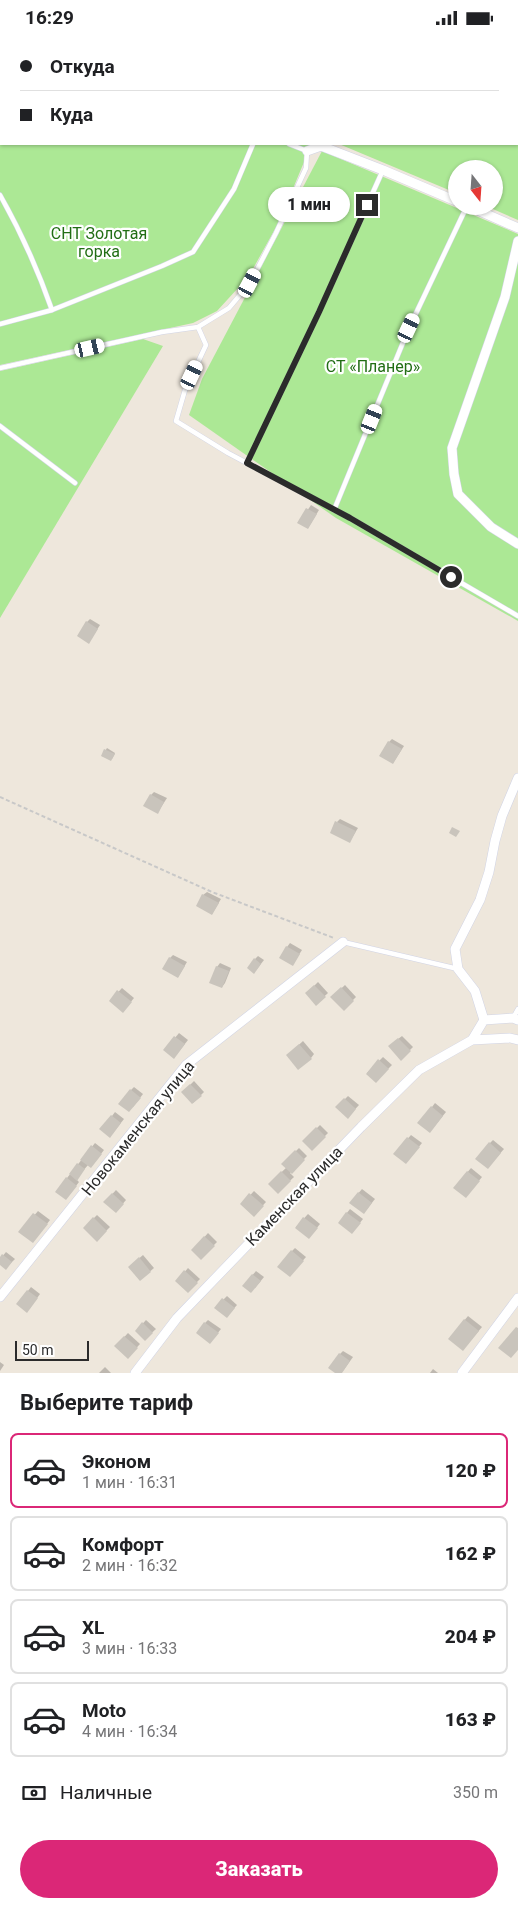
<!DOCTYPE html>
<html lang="ru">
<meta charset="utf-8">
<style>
body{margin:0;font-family:Roboto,sans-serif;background:#f6f6f6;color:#202124;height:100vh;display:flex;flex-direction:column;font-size:19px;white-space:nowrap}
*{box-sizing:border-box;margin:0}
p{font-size:16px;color:#757577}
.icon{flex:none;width:28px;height:28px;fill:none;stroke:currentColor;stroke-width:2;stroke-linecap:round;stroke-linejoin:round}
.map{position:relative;height:1338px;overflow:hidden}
.details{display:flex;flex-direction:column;background:#fff;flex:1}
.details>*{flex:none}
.guide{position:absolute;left:0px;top:0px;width:519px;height:110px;box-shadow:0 1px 4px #0004;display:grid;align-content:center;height:110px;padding:0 20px;background:#fff}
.needle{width:32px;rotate:163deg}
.fabs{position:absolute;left:448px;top:125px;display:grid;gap:10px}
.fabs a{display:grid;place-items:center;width:55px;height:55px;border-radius:50%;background:#fff;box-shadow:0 1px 4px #0004;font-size:25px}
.scale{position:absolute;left:15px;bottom:12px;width:74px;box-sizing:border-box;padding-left:5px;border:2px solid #2b2b2b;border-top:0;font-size:14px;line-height:18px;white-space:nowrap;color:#2b2b2b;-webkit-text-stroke:4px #fff;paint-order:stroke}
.end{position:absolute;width:22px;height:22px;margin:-11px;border:6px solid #2b2b2b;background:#fff;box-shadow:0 0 0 2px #fff}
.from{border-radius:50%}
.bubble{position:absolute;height:35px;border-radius:18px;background:#fff;box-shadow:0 1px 4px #0004;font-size:16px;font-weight:800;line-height:35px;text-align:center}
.car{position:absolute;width:15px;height:30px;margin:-15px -8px;border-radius:6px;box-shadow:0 0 4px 1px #0007;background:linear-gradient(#fff 24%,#345 0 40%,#fff 0 76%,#345 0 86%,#fff 0)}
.guide b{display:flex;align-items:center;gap:18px;height:48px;font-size:19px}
.guide b+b{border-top:1px solid #e0e0e0}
.guide i{width:12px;height:12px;background:#202124}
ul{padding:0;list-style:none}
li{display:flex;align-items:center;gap:15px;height:75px;margin:0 10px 8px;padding:0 10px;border:2px solid #e0e0e0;border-radius:8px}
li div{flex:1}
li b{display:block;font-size:19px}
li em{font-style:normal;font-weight:800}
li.selected{border-color:#db2777}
li>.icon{width:45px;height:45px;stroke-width:1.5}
h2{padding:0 20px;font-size:22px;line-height:60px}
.pay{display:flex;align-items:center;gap:12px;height:55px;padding:0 20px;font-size:19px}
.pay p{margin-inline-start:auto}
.button{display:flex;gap:10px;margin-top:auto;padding:10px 20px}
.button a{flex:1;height:58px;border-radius:30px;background:#db2777;color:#fff;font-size:20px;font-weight:800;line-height:58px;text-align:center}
.status{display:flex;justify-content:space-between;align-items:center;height:35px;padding:0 25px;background:#fff;direction:ltr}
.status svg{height:14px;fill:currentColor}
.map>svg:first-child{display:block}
</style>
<div class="status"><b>16:29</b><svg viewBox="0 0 49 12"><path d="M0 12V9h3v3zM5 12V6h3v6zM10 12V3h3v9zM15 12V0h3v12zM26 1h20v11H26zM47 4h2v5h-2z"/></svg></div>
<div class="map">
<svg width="518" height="1338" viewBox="0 0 518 1338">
<rect width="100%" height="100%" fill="#eee7dc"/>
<!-- green -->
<g fill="#ace895">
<polygon points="0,0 518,0 518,185 486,171 494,171 494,134 456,134 456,158 339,109 518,109 518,1 1,1 1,109 317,109 304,127 280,185 249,241 217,276 193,288 0,330"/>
<polygon points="322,116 518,199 518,586 336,483 189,380 202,344"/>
<polygon points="143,304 163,311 0,583 0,336"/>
</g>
<!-- shadow -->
<g fill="#0003">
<polygon points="311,470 319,475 308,493 299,488"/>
<polygon points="90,584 100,590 89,607 87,587"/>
<polygon points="392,704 404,711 393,728 389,707"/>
<polygon points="107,713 115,718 112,724 102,721"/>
<polygon points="154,757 167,763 158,777 151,760"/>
<polygon points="340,784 358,793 350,806 337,787"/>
<polygon points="207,857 221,864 212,879 203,860"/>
<polygon points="290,908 302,915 293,929 287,912"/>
<polygon points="173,920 187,927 178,942 170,923"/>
<polygon points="258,921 264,925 257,934 255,924"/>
<polygon points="220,928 231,933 225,948 222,952 217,932"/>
<polygon points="318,947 328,958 316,969 307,958"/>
<polygon points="345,950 356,962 344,974 332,962"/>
<polygon points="122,953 134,963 126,973 110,966"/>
<polygon points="179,998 188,1005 177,1019 165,1015"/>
<polygon points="402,1001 413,1012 401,1024 393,1008"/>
<polygon points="303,1006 314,1019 311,1023 291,1017"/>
<polygon points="383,1022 392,1030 376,1046 367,1038"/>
<polygon points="194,1046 204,1057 193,1068 183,1057"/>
<polygon points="134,1052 143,1059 133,1072 131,1055"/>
<polygon points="348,1061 359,1070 348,1082 337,1072"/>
<polygon points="435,1068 446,1077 433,1093 432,1072"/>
<polygon points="115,1077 124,1084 113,1098 112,1081"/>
<polygon points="320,1090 328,1098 312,1114 304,1106"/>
<polygon points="411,1100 422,1108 409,1124 395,1118"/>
<polygon points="493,1105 504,1114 491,1129 490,1108"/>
<polygon points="95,1108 104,1115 94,1128 88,1130 76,1144 79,1147 69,1160 67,1143"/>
<polygon points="299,1113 307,1121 290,1138 294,1142 278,1157 269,1149 287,1132 283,1129"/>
<polygon points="471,1133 482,1142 469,1158 455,1152"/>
<polygon points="362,1154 375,1164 367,1174 351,1167"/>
<polygon points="116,1155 126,1165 116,1177 105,1167"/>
<polygon points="254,1156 266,1167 254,1180 242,1169"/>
<polygon points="350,1174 363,1184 355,1194 339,1188"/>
<polygon points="38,1176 50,1185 36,1203 20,1197"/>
<polygon points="308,1179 320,1189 312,1199 296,1192"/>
<polygon points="97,1180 110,1192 97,1205 84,1193"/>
<polygon points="208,1198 217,1207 201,1223 193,1215"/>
<polygon points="295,1213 306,1222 293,1237 292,1216"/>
<polygon points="6,1217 15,1224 9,1230 0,1229 0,1224"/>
<polygon points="143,1220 154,1233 140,1245 129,1232"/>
<polygon points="188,1233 200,1244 188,1256 177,1246"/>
<polygon points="256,1236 264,1242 255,1253 244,1250"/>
<polygon points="31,1252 40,1259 30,1273 18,1269"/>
<polygon points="227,1261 237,1270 230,1278 216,1272"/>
<polygon points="468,1281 482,1292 466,1311 449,1304"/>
<polygon points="146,1285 156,1294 145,1304 136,1296"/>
<polygon points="208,1285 221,1294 213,1304 205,1288"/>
<polygon points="128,1298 140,1309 128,1322 116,1311"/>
<polygon points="343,1316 353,1322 343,1336 337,1338 340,1319"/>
<polygon points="0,1327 4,1330 0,1336"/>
<polygon points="105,1332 111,1338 99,1338"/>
<polygon points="433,1334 438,1338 430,1338"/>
</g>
<!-- building -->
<g fill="#c9c4bc">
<polygon points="306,473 317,479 308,494 297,488"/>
<polygon points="86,586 98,594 89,609 77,601"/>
<polygon points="388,706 402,714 393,729 379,721"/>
<polygon points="104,714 115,719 111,726 101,721"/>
<polygon points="150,759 164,767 158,779 143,771"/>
<polygon points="335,786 356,796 350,808 330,798"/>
<polygon points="452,792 460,796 456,802 449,798"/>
<polygon points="202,859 219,868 212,880 196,871"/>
<polygon points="286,911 300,919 293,931 279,923"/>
<polygon points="169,922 185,931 178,943 162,934"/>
<polygon points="254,923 261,929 254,939 247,933"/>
<polygon points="216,931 229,936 222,953 209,948"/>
<polygon points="314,950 326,962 316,971 305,958"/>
<polygon points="341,952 354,966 344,976 330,962"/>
<polygon points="117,955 132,967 123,978 109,966"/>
<polygon points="174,1001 185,1009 174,1024 163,1015"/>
<polygon points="398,1003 411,1016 401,1026 388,1011"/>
<polygon points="299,1009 312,1024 298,1035 286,1020"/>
<polygon points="378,1024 389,1034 376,1048 366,1039"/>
<polygon points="190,1049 202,1061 192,1069 181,1057"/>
<polygon points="130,1054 141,1063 129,1077 118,1069"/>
<polygon points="344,1063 356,1074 348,1084 335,1072"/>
<polygon points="431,1071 443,1081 430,1098 417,1088"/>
<polygon points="111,1080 121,1088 110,1103 99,1094"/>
<polygon points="316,1092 326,1102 312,1116 302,1106"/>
<polygon points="407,1102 420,1112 406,1129 393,1119"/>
<polygon points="489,1107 501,1118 488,1134 475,1124"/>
<polygon points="91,1110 102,1119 91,1133 80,1125"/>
<polygon points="295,1115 305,1125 292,1139 281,1129"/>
<polygon points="77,1128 85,1134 77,1146 69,1139"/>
<polygon points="281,1136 291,1146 278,1159 268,1149"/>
<polygon points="467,1136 480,1146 466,1163 453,1153"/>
<polygon points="66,1142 77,1151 66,1165 55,1157"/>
<polygon points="358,1157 372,1168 364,1179 349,1168"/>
<polygon points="112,1158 124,1169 116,1178 103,1167"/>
<polygon points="249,1158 264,1171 254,1182 240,1169"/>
<polygon points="346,1177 361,1188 352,1199 338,1188"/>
<polygon points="33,1178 48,1189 33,1208 18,1197"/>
<polygon points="93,1182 107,1196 97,1207 83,1193"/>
<polygon points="303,1182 318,1193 309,1204 295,1193"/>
<polygon points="204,1201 215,1211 201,1225 191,1215"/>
<polygon points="291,1215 304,1226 290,1242 277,1232"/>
<polygon points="2,1219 12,1227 6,1235 0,1230 0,1222"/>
<polygon points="139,1222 151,1237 140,1246 128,1232"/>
<polygon points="184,1235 198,1248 188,1258 175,1246"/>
<polygon points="252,1239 261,1246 251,1258 242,1251"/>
<polygon points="27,1255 38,1263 27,1278 16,1269"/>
<polygon points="222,1263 235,1273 227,1283 214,1273"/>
<polygon points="464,1284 479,1296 463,1316 448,1304"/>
<polygon points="142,1287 153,1298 145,1306 135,1296"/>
<polygon points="204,1287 219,1298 210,1309 196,1298"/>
<polygon points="516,1292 518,1293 518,1315 511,1323 498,1313"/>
<polygon points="124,1301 138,1313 128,1324 114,1311"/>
<polygon points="339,1318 350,1326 342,1338 335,1338 328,1333"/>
</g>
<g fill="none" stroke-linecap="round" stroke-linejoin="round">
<defs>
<g id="service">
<polyline points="106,0 108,1"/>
<polyline points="380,0 382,1"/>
<polyline points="152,1 153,0"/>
<polyline points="274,1 274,0"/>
<path d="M0,160C21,197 38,235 52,275"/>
<polyline points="0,289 52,275 162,231 193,217 234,154 253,109"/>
<polyline points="198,292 206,310 185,355 176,386 228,418 350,483 518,581"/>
<polyline points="0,333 162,297 198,292 229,273 250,248 276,198 306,133 307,116 289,109"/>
<polyline points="0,391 75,448"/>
<polyline points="247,428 319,277 383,135"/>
<polyline points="334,475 409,293 467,171"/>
<polyline points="343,907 458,934"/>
<polyline points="513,983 518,974"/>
</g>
<g id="minor">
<polyline points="307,116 321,111 383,135 456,166"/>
<polyline points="468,171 518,193"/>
<polyline points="518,206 505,262 452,413 454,439 458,459 491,492 518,509"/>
<polyline points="484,985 475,956 458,934 455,914 480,865 489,837 495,806 502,781 518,743"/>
<polyline points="472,1005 484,985 513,983 518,985"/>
<polyline points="0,1262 186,1030 343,907"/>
<polyline points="135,1338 177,1283 361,1092 419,1035 472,1005 510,1003 518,1005"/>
<polyline points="462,1338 518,1263"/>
</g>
</defs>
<!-- service casing -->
<use href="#service" stroke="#d1d4e5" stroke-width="5.5"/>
<!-- minor casing -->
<use href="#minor" stroke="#d1d4e5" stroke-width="10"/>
<!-- path -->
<polyline stroke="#c8c8c8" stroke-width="2" stroke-dasharray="4 2.5" stroke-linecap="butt" points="0,762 212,857 334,903"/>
<!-- service -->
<use href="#service" stroke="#fff" stroke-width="4.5"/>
<!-- minor -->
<use href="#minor" stroke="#fff" stroke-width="9"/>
</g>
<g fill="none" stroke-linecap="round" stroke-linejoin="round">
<!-- route -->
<polyline stroke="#2b2b2b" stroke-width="6" points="367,170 319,277 247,428 350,483 451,542"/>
</g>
<g text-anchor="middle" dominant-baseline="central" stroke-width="4.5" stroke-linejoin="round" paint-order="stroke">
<!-- park labels -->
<g font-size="16" fill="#226e15" stroke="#fff">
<text x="99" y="198">СНТ Золотая<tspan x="99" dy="18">горка</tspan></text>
<text x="373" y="331">СТ «Планер»</text>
</g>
<!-- street labels -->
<g font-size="16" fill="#2b2b2b" stroke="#fff">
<text transform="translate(138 1093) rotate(-51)">Новокаменская улица</text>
<text transform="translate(294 1161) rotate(-46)">Каменская улица</text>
</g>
</g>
</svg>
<div class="fabs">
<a><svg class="needle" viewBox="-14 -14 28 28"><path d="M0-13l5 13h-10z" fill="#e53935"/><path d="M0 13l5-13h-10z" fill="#757577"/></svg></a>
</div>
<div class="scale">50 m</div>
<i class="end from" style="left:451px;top:542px"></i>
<i class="end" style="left:367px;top:170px"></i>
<div class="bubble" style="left:268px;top:152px;width:82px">1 мин</div>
<i class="car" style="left:250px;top:248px;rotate:28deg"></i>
<i class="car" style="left:409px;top:293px;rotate:25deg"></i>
<i class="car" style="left:90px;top:313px;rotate:77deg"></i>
<i class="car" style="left:192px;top:340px;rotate:25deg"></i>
<i class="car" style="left:372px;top:384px;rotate:22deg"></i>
<div class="guide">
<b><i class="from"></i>Откуда</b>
<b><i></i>Куда</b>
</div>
</div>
<section class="details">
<h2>Выберите тариф</h2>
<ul>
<li class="selected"><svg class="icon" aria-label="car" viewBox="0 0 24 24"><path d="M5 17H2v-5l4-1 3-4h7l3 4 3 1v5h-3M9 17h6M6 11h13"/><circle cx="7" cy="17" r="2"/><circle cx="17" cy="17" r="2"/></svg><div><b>Эконом</b><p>1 мин · 16:31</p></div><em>120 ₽</em></li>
<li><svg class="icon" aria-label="car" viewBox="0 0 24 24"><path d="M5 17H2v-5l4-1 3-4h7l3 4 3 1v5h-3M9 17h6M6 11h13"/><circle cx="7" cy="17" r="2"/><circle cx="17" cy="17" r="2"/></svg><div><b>Комфорт</b><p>2 мин · 16:32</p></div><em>162 ₽</em></li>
<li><svg class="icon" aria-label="car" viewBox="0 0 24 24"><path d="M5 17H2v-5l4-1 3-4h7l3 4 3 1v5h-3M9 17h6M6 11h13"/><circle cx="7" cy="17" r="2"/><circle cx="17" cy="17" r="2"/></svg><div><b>XL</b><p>3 мин · 16:33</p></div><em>204 ₽</em></li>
<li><svg class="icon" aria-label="car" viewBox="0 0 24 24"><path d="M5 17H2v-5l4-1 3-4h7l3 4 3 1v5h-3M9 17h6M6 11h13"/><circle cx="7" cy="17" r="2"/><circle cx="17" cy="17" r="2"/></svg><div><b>Moto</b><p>4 мин · 16:34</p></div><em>163 ₽</em></li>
</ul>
<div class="pay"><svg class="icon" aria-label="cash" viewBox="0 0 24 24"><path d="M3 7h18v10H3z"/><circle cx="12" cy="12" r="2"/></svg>Наличные<p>350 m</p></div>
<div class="button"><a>Заказать</a></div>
</section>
